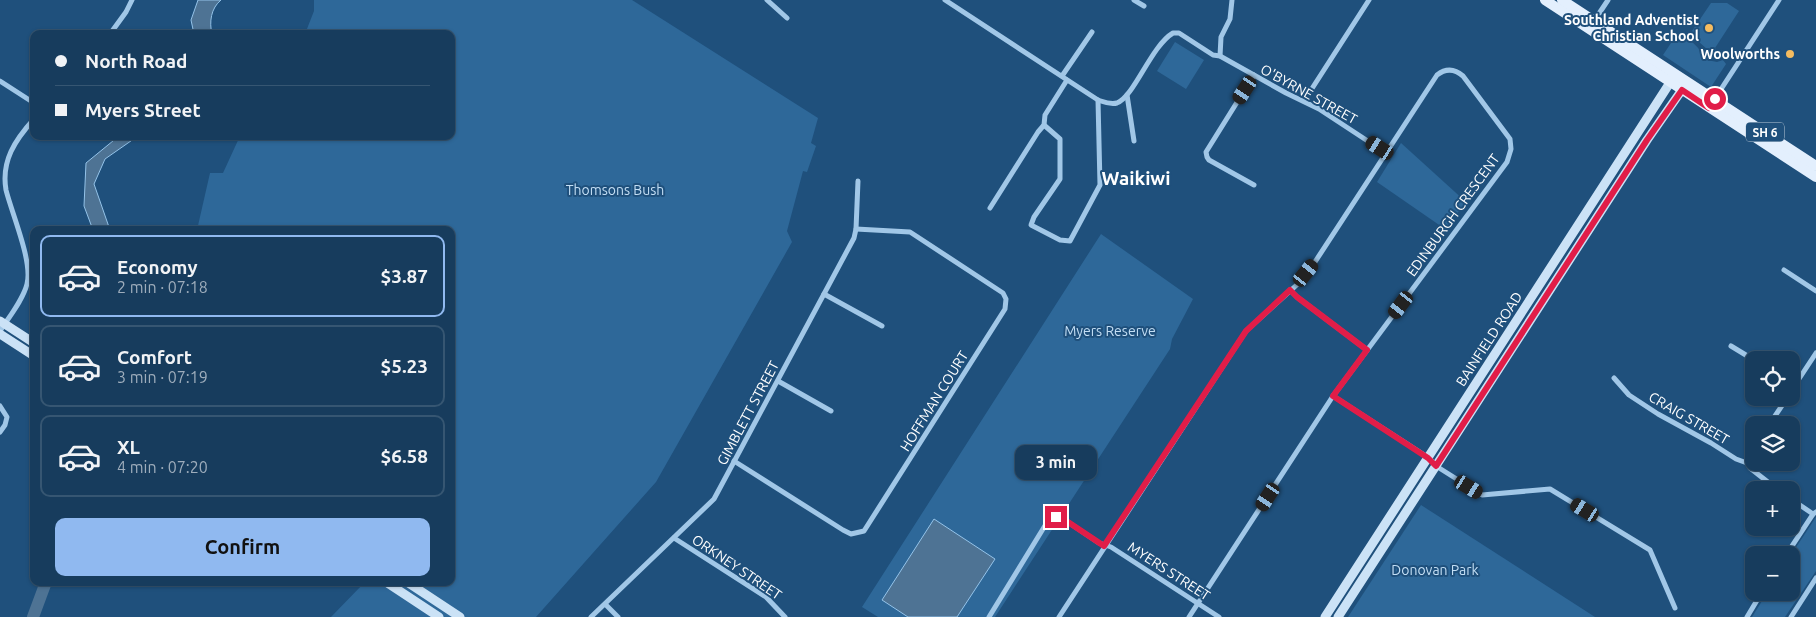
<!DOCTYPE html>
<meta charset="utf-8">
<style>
body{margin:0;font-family:Ubuntu,sans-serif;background:#244766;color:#f1f3f6;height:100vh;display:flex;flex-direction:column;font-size:19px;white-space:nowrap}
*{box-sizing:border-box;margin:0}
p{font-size:16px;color:#9eadbc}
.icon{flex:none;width:28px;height:28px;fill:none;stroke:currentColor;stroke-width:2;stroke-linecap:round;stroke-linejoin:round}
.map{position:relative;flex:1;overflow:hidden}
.details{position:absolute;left:30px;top:226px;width:425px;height:360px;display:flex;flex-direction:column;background:#173c5d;border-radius:10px;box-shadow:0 1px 4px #0004,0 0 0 1px #365672}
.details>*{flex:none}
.banner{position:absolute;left:30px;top:30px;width:425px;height:110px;border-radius:10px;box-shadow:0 1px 4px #0004,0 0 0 1px #365672;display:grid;align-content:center;height:110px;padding:0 25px;background:#173c5d}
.buttons{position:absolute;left:1745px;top:351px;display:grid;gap:10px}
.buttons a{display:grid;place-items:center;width:55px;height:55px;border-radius:10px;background:#173c5d;box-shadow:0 1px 4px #0004,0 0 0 1px #365672;font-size:25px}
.end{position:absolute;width:22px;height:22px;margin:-11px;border:6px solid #e11d48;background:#fff;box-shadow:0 0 0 2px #fff}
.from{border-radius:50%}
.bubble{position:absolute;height:35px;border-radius:10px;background:#173c5d;box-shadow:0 1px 4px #0004,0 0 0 1px #365672;font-size:16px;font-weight:700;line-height:35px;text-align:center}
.car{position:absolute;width:15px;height:30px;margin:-15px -8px;border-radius:6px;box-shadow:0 0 4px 1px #0007;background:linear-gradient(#222 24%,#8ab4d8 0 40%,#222 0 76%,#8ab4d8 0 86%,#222 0)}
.banner b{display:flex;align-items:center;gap:18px;height:48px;font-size:19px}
.banner b+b{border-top:1px solid #365672}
.banner i{width:12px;height:12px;background:#f1f3f6}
ul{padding:9px 0 0;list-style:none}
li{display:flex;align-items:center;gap:15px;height:82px;margin:0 10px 8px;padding:0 15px;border:2px solid #365672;border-radius:10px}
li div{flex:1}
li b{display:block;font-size:19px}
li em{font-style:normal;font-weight:700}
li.selected{border-color:#90b9f0}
li>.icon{width:45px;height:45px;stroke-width:1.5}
.button{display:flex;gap:10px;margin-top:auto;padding:10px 25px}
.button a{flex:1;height:58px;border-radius:10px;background:#90b9f0;color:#111;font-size:20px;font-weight:700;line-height:58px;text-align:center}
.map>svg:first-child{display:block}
</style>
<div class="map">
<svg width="1816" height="617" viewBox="0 0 1816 617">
<rect width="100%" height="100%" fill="#1f507c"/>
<!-- green -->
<g fill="#2e6899">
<polygon points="314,0 632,0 818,118 811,143 816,146 807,172 803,171 787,231 792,242 656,482 536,617 331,617 364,583 451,582 451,230 197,230 210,173 223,173 240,136 451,136 451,34 305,34 314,11"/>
<polygon points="1711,3 1727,3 1739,11 1715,48 1720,55 1716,57 1690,34"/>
<path d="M1677,34C1691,38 1699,48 1707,60L1717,62L1723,60L1726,64L1711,87L1663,55Z"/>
<polygon points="1175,42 1204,60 1186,89 1157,71"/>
<polygon points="1401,143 1466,202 1445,229 1377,182"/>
<polygon points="1101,234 1193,299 1172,339 1170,349 995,617 878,617 862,607"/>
<polygon points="1421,505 1595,617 1348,617"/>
<polygon points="1816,517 1816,571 1785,617 1752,617 1767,593 1791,592 1791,555"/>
</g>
<!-- water -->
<g fill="#4e7394" stroke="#94c3e9">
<path d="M198,0H221C211,8 209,22 212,34H194L191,20Z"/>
<polygon points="119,136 138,136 105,159 94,184 110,230 93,230 84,206 86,163"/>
<polygon points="934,519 995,559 957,617 908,617 882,600"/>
</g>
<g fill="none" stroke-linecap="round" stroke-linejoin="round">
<!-- river -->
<polyline stroke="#4e7394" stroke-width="12" points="33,617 46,582"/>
<!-- street -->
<g stroke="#a1c7e7" stroke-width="5">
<polyline points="767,0 787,18"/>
<path d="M945,0L1098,100C1104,102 1110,105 1117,103C1134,97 1151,46 1173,33H1179L1213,55L1220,56L1286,93L1319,109L1386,153"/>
<polyline points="1134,0 1144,6"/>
<polyline points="1594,21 1608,0"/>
<polyline points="110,34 126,12 132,0"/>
<polyline points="1220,56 1221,37 1230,19 1232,0"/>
<polyline points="1254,75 1206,152 1207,157 1209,160 1254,185"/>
<polyline points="1062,76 1092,32"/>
<polyline points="0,81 34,103"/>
<polyline points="1127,95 1134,141"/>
<polyline points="1714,100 1779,0"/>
<polyline points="1304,101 1369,0"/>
<polyline points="1044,125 1060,139 1060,179 1034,217 1031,225 1060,240 1070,241 1100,185 1098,100"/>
<polyline points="990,208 1038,132 1044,125 1045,115 1067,80"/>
<polyline points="1784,270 1816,291"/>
<polyline points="1290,290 1297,297 1367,350"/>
<polyline points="824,294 882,326"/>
<path d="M0,331C9,317 23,300 27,284C33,262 12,214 6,190C1,161 15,140 34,119"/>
<polyline points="1731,346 1754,360"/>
<polyline points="1614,378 1629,395 1658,414 1711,443 1736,459 1747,463 1750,468 1778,490"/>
<polyline points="778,381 831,411"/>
<polyline points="1791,391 1816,353"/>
<polyline points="1333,396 1429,458 1436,466 1482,495 1550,489 1650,550 1675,608"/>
<polyline points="0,406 7,417 5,425 0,432"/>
<polyline points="1769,425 1787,398"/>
<polyline points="734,461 843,530 851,534 864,531 1005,309 1006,299 1003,293 910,232 856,229"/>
<polyline points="1747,463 1748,458 1754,449"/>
<polyline points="1791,499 1813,514"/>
<polyline points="674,538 766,597 785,617"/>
<polyline points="1786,555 1813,514 1816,512"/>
<polyline points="606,605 618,617"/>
<polyline points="591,617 714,499 854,238 856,229 858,181"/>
<polyline points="989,617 1046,524 1056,517 1062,518 1099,543 1111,547 1219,617"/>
<path d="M1059,617L1246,331L1300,282L1313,265L1437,75C1446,68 1455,69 1463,76L1510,139L1511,149L1507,162L1333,396L1189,617"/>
<polyline points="1747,617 1762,592"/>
<polyline points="1791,617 1816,578"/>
</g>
<!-- secondary -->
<g stroke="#cbe2f6" stroke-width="9">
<polyline points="0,321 34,343"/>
<polyline points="0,334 34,356"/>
<polyline points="386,582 439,617"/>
<polyline points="407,582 460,617"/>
<polyline points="1325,617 1673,78"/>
<polyline points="1338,617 1647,140 1686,84"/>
</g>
<!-- primary -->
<g stroke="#e3effd" stroke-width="10">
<polyline points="1545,0 1816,177"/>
<polyline points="1562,0 1816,166"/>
</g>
</g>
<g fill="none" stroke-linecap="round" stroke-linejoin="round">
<!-- route -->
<polyline stroke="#e11d48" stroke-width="6" points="1056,517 1062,518 1104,546 1246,331 1290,290 1297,297 1367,350 1333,396 1428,458 1436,466 1647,140 1682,90 1709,108 1715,99"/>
</g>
<!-- markers -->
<g fill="#f5bc60" stroke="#1f507c" stroke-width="2">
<circle cx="1709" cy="28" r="5"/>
<circle cx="1790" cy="54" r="5"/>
</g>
<g text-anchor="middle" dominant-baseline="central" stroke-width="4" stroke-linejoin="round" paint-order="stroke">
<!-- shield labels -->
<rect fill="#1f507c" stroke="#bccad8" stroke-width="1" x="1746" y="122.5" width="38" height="19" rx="4"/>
<g font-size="12" font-weight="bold" fill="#fff">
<text x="1765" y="132">SH 6</text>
</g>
<!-- poi labels -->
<g font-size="14" font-weight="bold" fill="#fff" stroke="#1f507c" text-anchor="end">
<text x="1699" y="20">Southland Adventist<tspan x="1699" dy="16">Christian School</tspan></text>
<text x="1780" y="54">Woolworths</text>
</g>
<!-- street labels -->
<g font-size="14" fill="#fff" stroke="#1f507c">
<text transform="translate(1309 94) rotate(29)">O'BYRNE STREET</text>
<text transform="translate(1453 215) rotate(-54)">EDINBURGH CRESCENT</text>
<text transform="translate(1489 339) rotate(-57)">BAINFIELD ROAD</text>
<text transform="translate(934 401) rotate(-58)">HOFFMAN COURT</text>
<text transform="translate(748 413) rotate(-62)">GIMBLETT STREET</text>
<text transform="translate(1689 418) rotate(30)">CRAIG STREET</text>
<text transform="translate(737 567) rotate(34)">ORKNEY STREET</text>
<text transform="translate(1169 571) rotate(33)">MYERS STREET</text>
</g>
<!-- park labels -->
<g font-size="14" fill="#c4dff5" stroke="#1f507c">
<text x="615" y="190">Thomsons Bush</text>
<text x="1110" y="331">Myers Reserve</text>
<text x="1435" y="570">Donovan Park</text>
</g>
<!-- district labels -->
<g font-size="19" font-weight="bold" fill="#fff" stroke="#1f507c">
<text x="1136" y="178">Waikiwi</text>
</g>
</g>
</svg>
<div class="buttons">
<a><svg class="icon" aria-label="locate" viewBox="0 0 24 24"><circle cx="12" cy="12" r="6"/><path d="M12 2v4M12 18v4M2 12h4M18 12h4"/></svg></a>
<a><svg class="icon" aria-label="layers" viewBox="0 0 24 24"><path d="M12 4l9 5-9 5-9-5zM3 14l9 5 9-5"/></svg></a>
<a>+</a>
<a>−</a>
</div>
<i class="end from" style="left:1715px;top:99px"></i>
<i class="end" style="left:1056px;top:517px"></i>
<div class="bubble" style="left:1015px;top:445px;width:82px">3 min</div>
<i class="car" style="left:1245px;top:90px;rotate:213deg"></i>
<i class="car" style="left:1380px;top:148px;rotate:303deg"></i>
<i class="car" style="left:1306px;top:273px;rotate:39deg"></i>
<i class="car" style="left:1401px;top:305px;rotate:217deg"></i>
<i class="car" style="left:1469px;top:487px;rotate:121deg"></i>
<i class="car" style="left:1268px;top:497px;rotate:213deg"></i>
<i class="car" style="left:1585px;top:510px;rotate:301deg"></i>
<div class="banner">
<b><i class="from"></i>North Road</b>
<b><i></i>Myers Street</b>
</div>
<section class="details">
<ul>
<li class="selected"><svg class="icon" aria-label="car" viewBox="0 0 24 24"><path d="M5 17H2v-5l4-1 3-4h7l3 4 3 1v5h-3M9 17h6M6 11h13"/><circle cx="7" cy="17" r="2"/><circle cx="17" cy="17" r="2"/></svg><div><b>Economy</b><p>2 min · 07:18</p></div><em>$3.87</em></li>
<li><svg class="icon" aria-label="car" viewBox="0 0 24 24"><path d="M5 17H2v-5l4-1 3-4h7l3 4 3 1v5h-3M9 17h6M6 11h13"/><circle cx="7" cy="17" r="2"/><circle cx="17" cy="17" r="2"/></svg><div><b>Comfort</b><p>3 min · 07:19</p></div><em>$5.23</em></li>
<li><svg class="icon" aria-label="car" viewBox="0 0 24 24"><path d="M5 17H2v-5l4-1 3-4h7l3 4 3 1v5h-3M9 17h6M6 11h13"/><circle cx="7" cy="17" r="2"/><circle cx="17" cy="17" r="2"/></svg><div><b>XL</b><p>4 min · 07:20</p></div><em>$6.58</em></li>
</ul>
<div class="button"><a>Confirm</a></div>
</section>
</div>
